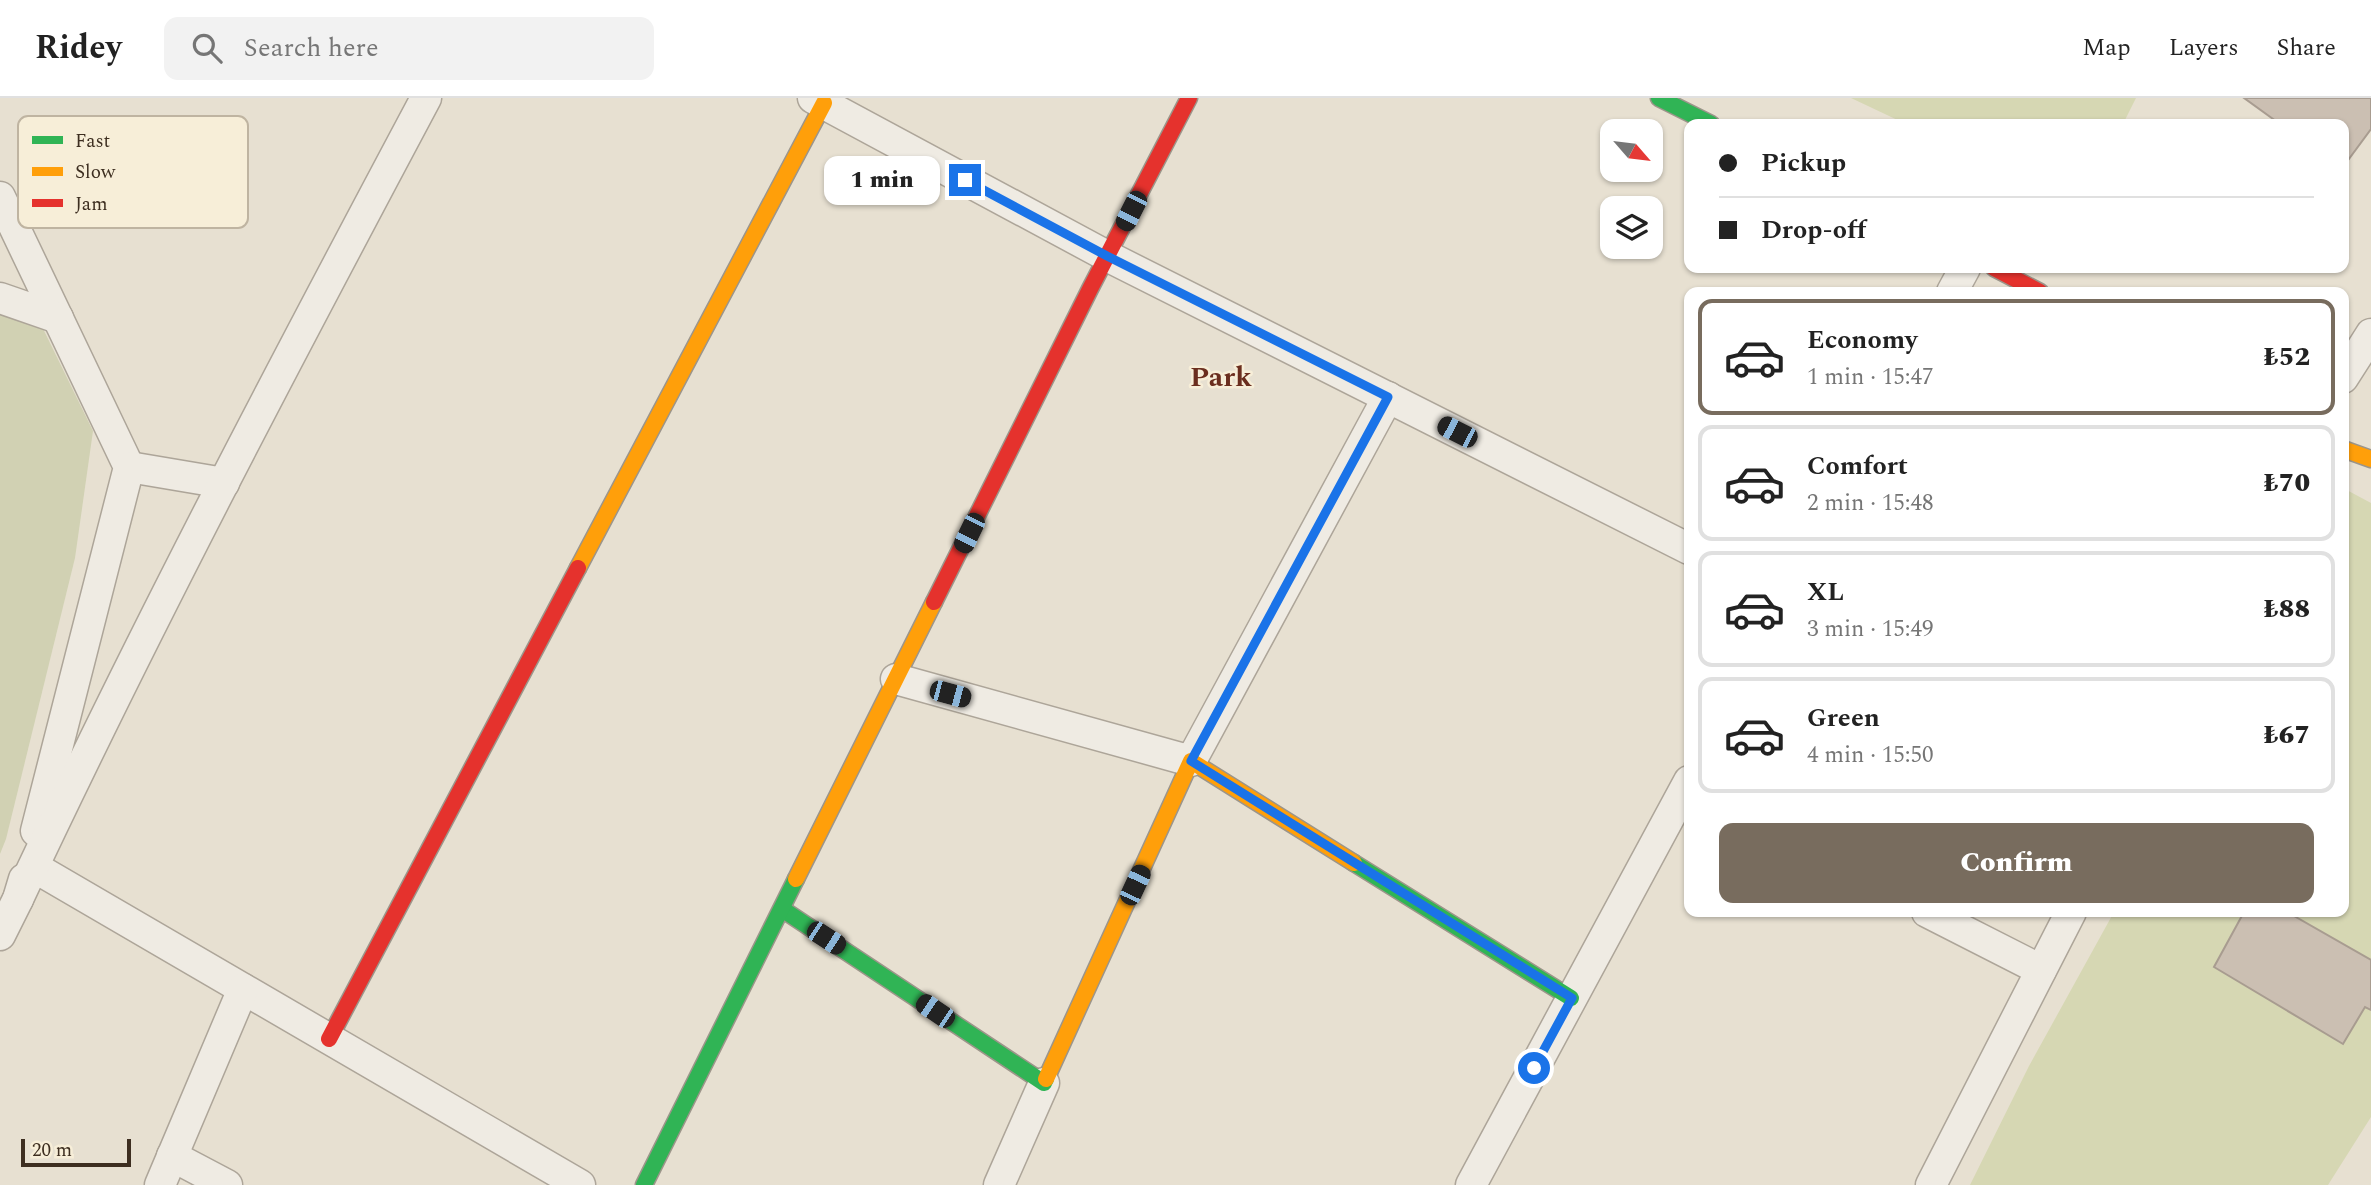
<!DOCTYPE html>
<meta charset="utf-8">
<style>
body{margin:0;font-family:Spectral,serif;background:#f2f2f2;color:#222;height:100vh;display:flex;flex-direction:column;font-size:26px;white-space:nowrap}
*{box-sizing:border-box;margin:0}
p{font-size:23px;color:#767676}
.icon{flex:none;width:38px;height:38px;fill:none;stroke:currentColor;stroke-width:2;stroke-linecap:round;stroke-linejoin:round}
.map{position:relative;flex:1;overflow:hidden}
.drawer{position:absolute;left:1684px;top:189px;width:665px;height:630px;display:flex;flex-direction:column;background:#fff;border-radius:14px;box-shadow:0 2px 5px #0004}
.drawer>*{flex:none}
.hud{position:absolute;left:1684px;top:21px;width:665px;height:154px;border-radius:14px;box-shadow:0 2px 5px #0004;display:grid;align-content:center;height:154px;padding:0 35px;background:#fff}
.needle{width:46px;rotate:118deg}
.fabs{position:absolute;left:1600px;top:21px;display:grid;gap:14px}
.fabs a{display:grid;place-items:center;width:63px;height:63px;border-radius:14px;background:#fff;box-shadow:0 2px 5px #0004;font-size:35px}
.scale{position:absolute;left:21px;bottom:18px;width:110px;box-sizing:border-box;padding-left:7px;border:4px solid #3d2e20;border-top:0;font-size:19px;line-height:24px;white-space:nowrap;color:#3d2e20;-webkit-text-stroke:5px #f7eed8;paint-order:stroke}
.end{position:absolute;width:32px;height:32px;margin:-16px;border:9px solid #1a73e8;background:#fff;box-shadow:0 0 0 4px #fff}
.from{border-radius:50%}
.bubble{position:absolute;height:49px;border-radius:14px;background:#fff;box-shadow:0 2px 5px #0004;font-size:23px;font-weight:800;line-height:49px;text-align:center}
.car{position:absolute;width:21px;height:42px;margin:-21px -10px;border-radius:9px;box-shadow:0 0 5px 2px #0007;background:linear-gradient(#222 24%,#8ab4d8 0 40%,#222 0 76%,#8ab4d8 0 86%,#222 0)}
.hud b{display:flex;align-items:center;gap:24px;height:66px;font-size:26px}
.hud b+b{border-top:2px solid #e0e0e0}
.hud i{width:18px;height:18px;background:#222}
ul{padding:12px 0 0;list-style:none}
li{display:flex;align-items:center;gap:21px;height:116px;margin:0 14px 10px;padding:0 21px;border:4px solid #e0e0e0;border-radius:14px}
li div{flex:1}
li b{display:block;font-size:26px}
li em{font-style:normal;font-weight:800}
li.on{border-color:#786c5e}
li>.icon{width:63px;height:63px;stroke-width:1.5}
.action{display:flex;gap:14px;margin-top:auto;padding:14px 35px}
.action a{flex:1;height:80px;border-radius:14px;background:#786c5e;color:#fff;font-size:28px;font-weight:800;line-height:80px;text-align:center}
header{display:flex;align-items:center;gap:42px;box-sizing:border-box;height:98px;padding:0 35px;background:#fff;border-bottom:2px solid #e0e0e0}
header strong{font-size:33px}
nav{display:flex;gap:38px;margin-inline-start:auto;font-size:24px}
.search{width:490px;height:63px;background:#f2f2f2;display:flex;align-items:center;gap:18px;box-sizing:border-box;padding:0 24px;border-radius:14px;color:#767676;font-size:26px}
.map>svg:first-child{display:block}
</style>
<header>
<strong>Ridey</strong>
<div class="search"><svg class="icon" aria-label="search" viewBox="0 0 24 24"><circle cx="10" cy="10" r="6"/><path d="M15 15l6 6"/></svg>Search here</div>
<nav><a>Map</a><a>Layers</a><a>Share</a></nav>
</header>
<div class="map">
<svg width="2371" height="1087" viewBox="0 0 2371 1087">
<rect width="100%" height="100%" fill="#e7e0d1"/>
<!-- green -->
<g fill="#d6d7b3">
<polygon points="1851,0 2136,0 2123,26 1906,26"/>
<polygon points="2343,390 2371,405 2371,1019 2328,1087 1970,1087 2029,968 2114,814 2343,814"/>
</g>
<!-- cemetery -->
<polygon fill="#d1d1b3" points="0,195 30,204 93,333 75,460 6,741 0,756"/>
<!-- building -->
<g fill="#cbbfb2" stroke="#a89c90" stroke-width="2">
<polygon points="2244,0 2371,0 2371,31 2343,69 2343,26 2280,26"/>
<polygon points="2244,814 2287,814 2371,862 2371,912 2365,909 2343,946 2214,869"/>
</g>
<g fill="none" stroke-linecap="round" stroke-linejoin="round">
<defs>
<g id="street">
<polyline points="813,0 1107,158 1689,451"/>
<polyline points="0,99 129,369 36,733"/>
<polyline points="1952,194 1965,170"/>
<polyline points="0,200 58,220"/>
<polyline points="2343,280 2371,236"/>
<polyline points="129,369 224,385"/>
<polyline points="896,581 1191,663 1388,299"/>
<polyline points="34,769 580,1087"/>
<path d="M18,801C145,530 285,265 426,0"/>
<polyline points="1927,814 2041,872"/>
<polyline points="0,837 18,801 24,781"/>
<polyline points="172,1058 227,1087"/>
<polyline points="160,1087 243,891"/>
<polyline points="999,1087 1044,985"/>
<polyline points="1471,1087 1689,683"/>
<polyline points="1931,1087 2071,814"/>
</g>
<g id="fast">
<polyline points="1659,0 1711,26"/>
<polyline points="1354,765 1571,900"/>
<polyline points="782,811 1044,985 1046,981"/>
<polyline points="644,1087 796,781"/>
</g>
<g id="slow">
<polyline points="2343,351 2371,361"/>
<polyline points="578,470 824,5"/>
<polyline points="796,781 934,504"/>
<polyline points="1046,981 1191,663 1354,765"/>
</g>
<g id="jam">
<polyline points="1994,170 2040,194"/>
<polyline points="934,504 1090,191 1189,0"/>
<polyline points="329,941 578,470"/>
</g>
</defs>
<!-- street casing -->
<use href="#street" stroke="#ada599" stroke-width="33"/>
<!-- fast casing -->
<use href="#fast" stroke="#9c958a" stroke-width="19"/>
<!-- slow casing -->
<use href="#slow" stroke="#9c958a" stroke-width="19"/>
<!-- jam casing -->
<use href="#jam" stroke="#9c958a" stroke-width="19"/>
<!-- street -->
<use href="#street" stroke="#efebe3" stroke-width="30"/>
<!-- fast -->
<use href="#fast" stroke="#30b455" stroke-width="16"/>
<!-- slow -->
<use href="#slow" stroke="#ff9f0a" stroke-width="16"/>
<!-- jam -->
<use href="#jam" stroke="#e5322d" stroke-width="16"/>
</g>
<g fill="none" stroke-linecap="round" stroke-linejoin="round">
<!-- route -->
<polyline stroke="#1a73e8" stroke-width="9" points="965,82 1107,158 1388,299 1191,663 1572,900 1534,970"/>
</g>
<g text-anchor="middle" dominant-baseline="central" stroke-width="5" stroke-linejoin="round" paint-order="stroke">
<!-- district labels -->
<g font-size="28" font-weight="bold" fill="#6b2e1e" stroke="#f7eed8">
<text x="1221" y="279">Park</text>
</g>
</g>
<!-- legend -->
<rect x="18" y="18" width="230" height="112" rx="10" fill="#f7eed8" stroke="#bfb4a1" stroke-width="2"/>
<rect x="32" y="38" width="31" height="8" fill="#30b455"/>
<rect x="32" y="69" width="31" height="9" fill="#ff9f0a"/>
<rect x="32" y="101" width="31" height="8" fill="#e5322d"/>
<g font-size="19" fill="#3d2e20">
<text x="75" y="49">Fast</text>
<text x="75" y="80">Slow</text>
<text x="75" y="112">Jam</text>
</g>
</svg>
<div class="fabs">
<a><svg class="needle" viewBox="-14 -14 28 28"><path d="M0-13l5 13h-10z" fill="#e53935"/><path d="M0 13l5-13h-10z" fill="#767676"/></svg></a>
<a><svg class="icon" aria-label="layers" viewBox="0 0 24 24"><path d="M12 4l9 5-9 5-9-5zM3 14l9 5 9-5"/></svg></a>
</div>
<div class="scale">20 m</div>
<i class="end from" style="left:1534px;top:970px"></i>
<i class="end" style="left:965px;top:82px"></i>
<div class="bubble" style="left:824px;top:58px;width:116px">1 min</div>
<i class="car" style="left:1131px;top:113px;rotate:207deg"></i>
<i class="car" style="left:1457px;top:334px;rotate:297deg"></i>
<i class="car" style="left:969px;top:435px;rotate:206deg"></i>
<i class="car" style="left:950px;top:596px;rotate:105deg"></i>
<i class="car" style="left:1135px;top:787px;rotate:25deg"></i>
<i class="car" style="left:826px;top:840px;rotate:123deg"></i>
<i class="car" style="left:935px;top:913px;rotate:304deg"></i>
<div class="hud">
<b><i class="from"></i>Pickup</b>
<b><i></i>Drop-off</b>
</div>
<section class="drawer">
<ul>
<li class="on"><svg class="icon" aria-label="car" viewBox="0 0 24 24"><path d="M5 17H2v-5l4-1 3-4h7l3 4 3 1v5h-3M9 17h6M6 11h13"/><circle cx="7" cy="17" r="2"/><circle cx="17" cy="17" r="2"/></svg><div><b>Economy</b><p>1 min · 15:47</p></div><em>₺52</em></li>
<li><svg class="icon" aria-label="car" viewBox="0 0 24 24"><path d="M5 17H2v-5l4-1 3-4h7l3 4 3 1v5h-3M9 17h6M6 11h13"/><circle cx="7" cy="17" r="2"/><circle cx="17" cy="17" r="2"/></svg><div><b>Comfort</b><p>2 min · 15:48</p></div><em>₺70</em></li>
<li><svg class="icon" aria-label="car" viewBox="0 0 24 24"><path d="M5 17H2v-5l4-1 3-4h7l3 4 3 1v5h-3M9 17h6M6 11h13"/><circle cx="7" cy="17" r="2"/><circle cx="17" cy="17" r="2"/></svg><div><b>XL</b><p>3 min · 15:49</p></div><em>₺88</em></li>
<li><svg class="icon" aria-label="car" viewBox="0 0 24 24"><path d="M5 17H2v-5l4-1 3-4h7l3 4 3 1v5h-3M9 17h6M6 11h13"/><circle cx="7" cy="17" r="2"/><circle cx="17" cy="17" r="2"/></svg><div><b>Green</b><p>4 min · 15:50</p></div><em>₺67</em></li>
</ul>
<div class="action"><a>Confirm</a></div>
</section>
</div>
